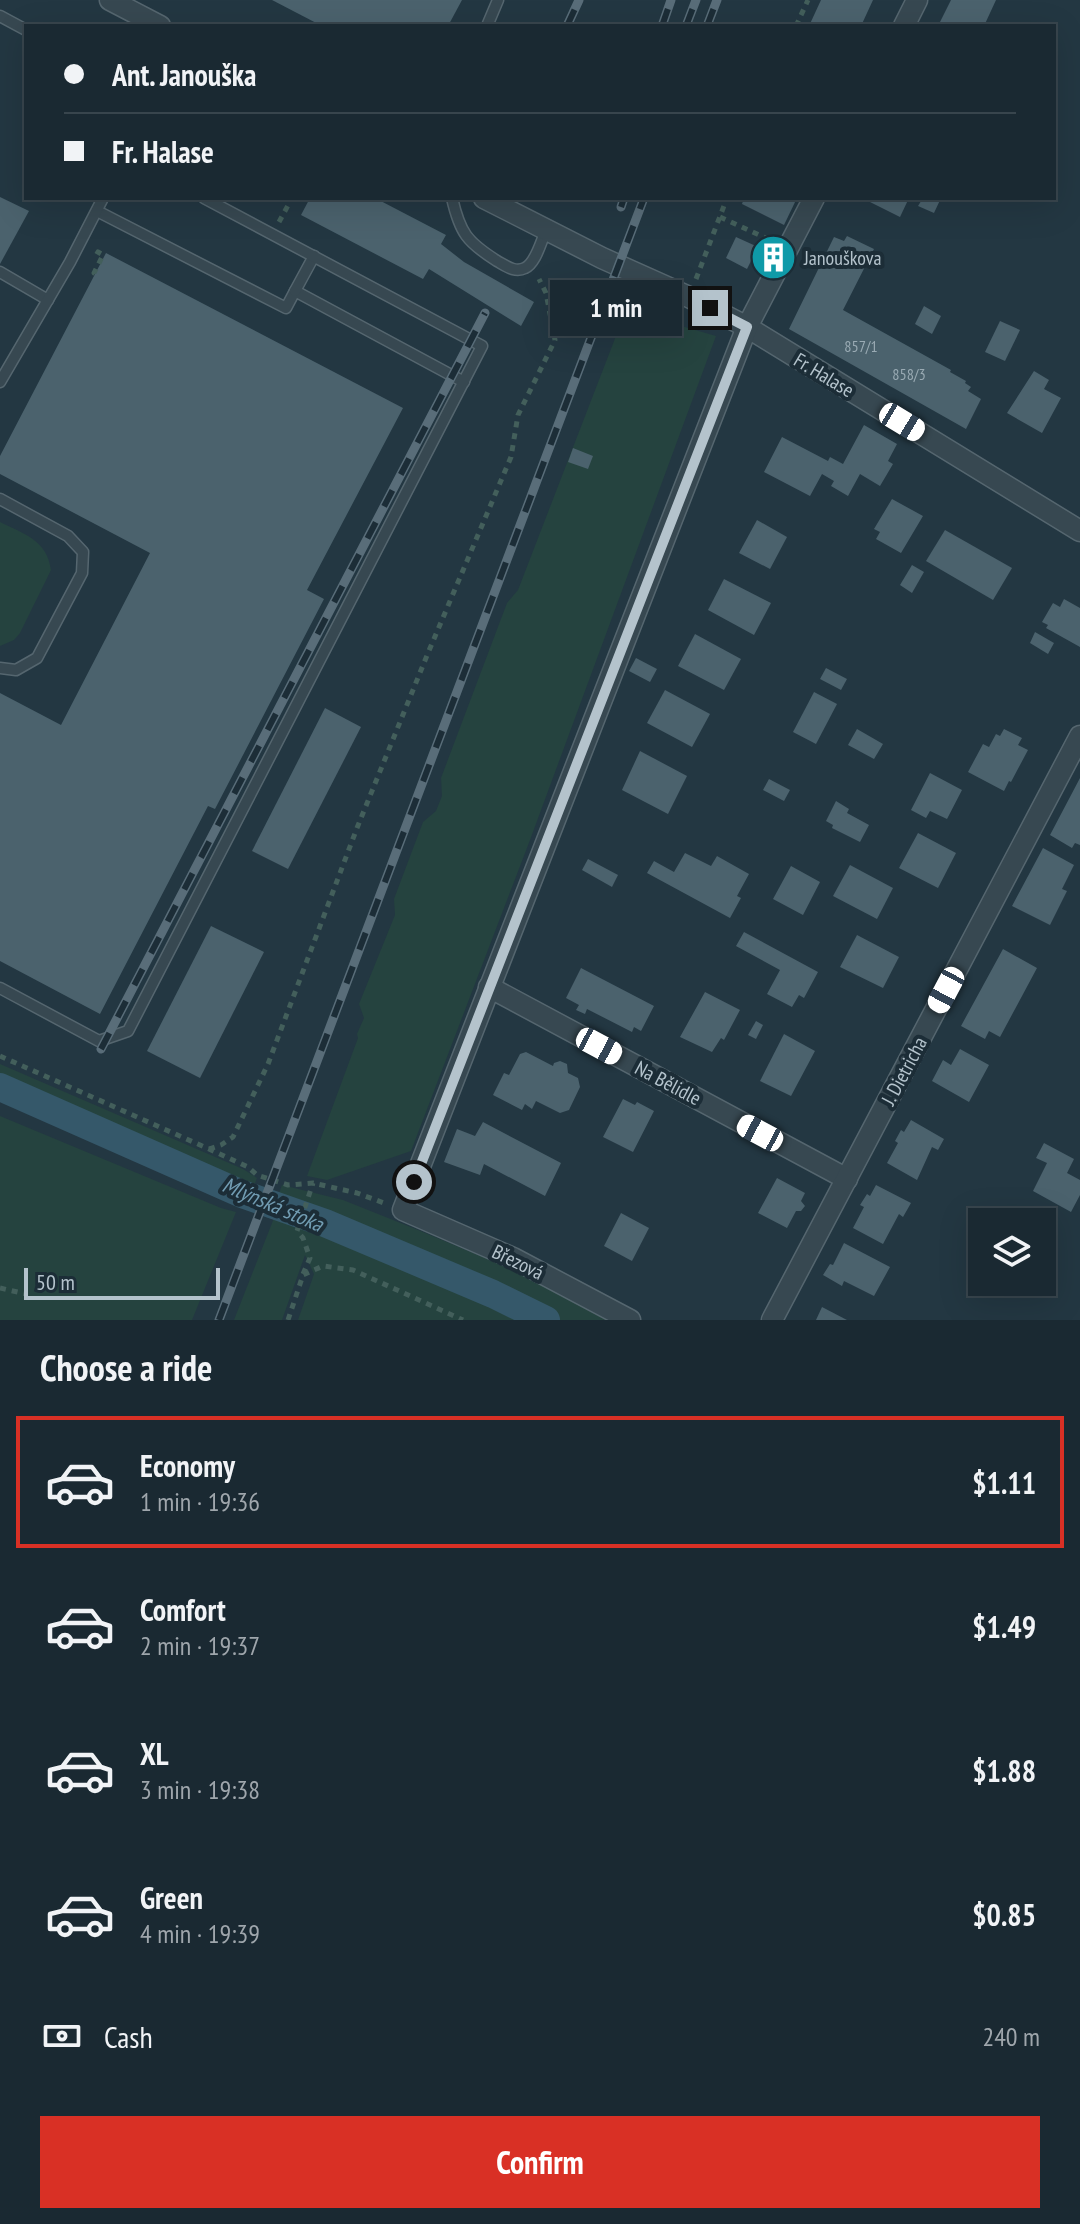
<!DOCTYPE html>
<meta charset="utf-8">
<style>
body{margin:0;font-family:"PT Sans Narrow",sans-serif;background:#23313a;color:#f1f3f6;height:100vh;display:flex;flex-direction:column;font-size:30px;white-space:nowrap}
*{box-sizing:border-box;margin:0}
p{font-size:26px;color:#9fa6ac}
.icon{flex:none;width:44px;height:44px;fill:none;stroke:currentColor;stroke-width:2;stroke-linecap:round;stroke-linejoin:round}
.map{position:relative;height:1320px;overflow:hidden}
.side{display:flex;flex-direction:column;background:#1a2932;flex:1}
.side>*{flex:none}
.banner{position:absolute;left:24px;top:24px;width:1032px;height:176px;border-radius:0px;box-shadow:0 8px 32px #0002,0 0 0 2px #38454d;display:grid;align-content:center;height:176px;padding:0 40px;background:#1a2932}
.fabs{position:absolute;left:968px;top:1208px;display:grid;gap:16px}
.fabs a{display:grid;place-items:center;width:88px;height:88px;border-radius:0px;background:#1a2932;box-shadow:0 8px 32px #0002,0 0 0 2px #38454d;font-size:40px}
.scale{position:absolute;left:24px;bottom:20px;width:196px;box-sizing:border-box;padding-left:8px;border:4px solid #b4c3cc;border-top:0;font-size:22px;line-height:28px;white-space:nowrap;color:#b4c3cc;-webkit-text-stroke:6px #1c2d37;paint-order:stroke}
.end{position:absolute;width:36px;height:36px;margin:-18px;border:10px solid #b4c3cc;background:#111;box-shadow:0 0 0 4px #111}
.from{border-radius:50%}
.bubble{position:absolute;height:56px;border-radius:0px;background:#1a2932;box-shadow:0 8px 32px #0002,0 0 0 2px #38454d;font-size:26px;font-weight:800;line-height:56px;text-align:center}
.car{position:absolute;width:24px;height:48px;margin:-24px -12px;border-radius:10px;box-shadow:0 0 6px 2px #0007;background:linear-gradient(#fff 24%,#345 0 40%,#fff 0 76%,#345 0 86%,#fff 0)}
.banner b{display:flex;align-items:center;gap:28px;height:76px;font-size:30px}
.banner b+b{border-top:2px solid #38454d}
.banner i{width:20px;height:20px;background:#f1f3f6}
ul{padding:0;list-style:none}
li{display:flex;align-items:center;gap:24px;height:132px;margin:0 16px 12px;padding:0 24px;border:4px solid transparent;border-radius:0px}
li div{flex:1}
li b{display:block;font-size:30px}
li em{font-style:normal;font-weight:800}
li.on{border-color:#d93025}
li>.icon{width:72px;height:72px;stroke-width:1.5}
h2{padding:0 40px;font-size:36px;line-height:96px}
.pay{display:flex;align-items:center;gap:20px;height:88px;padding:0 40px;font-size:30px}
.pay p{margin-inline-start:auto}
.primary-button{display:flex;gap:16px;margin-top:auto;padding:16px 40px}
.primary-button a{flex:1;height:92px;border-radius:0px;background:#d93025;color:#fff;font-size:32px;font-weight:800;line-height:92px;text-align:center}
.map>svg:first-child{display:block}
</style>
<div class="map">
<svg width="1080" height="1320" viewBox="0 0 1080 1320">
<rect width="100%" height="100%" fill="#233742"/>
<!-- green -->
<g fill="#25433f">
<polygon points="626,310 716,336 530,840 411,1151 327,1180 307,1176 358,1038 357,1034 364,1018 359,1004 395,915 394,899 423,822 436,811 442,796 441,778 507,603 518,590"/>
<path d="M0,522C24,534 47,540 51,570L20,633L14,640L0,646Z"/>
<polygon points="0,1064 243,1169 257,1178 253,1189 0,1078"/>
<polygon points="0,1116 221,1208 236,1212 192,1320 0,1320"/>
<polygon points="282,1185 343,1200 418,1230 512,1269 613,1320 555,1320 475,1281 386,1245 314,1210 278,1196"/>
<path d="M274,1218C361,1253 452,1278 536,1320H298L314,1274L305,1255L282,1320H234Z"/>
</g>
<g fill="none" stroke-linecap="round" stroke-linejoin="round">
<!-- canal -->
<polyline stroke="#35586a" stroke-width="28" points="0,1087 242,1194 325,1223 493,1294 546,1320"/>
</g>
<!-- building -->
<g fill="#4b626d">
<polygon points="272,0 462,0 448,26 322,26"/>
<polygon points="821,0 873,0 861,26 809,26"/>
<polygon points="951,0 996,0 984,26 938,26"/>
<polygon points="0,197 29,211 0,264"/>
<polygon points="310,198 375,198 446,235 441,244 464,262 534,302 521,326 429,269 423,279 301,215"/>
<polygon points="744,198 797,198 784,225 742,204"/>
<polygon points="862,198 909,198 900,217"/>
<polygon points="923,198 941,198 934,213 918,206"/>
<polygon points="847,236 874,249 843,310 951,370 950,372 966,381 965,383 971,387 968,391 981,399 966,429 789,329 834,237 844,241"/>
<polygon points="736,237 758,247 747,269 726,258"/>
<polygon points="106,253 403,408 307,590 324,599 215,809 208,806 100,1014 0,961 0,693 61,725 150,553 0,474 0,456"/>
<polygon points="924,306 941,316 932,334 915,324"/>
<polygon points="1000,321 1020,330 1005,361 985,352"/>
<polygon points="1034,371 1049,380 1044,389 1061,398 1042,433 1007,413"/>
<polygon points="864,425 897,444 888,461 893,464 880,486 860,474 848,496 831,486 834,481 822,474 810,496 764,472 782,437 828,461 830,457 843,464"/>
<polygon points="573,448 593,456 588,469 568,462"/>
<polygon points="892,499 923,516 901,553 876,539 880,532 874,529"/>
<polygon points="757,520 787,537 770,569 739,553"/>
<polygon points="945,530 1012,568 993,600 926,561"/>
<polygon points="912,565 924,572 912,593 900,585"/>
<polygon points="724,579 771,603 754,635 708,610"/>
<polygon points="1064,599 1080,608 1080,647 1046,628 1048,625 1042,622 1053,603 1060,607"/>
<polygon points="1035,632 1054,643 1048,654 1030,643"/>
<polygon points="695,634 741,659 724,690 678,666"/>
<polygon points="636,658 657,669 650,682 629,671"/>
<polygon points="826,668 847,679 841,690 820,679"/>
<polygon points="665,690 710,714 692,747 647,723"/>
<polygon points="814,692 837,704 816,744 793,732"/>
<polygon points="325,708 361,727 288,869 252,851"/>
<polygon points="857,729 883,744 874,759 848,745"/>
<polygon points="1004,729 1022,738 1018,745 1028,750 1011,782 1009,781 1004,791 968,772 983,744 989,747 996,734 1000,736"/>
<polygon points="640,751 687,776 668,814 622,790"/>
<polygon points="930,773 962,790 947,819 930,811 926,818 911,810"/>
<polygon points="1080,778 1080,845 1075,843 1072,848 1050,835"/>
<polygon points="769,779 790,790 784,801 763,790"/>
<polygon points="836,801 849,809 847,813 869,825 860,842 832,828 833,825 826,821"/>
<polygon points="918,833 956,853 938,888 899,868"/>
<polygon points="1043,848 1074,865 1062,889 1067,891 1050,925 1012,906"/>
<polygon points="685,853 711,866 717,856 749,874 737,896 741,898 730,918 647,873 654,861 674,872"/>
<polygon points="588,859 618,875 612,887 582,870"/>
<polygon points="850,865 893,888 877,919 833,896"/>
<polygon points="791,866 820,882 803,915 773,899"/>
<polygon points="211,926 264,952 200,1078 147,1051"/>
<polygon points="744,932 818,972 804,998 799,995 792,1007 767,994 780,970 736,946"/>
<polygon points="857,935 899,957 883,988 840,967"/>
<polygon points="1003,949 1037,968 1000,1037 989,1031 985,1039 961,1026"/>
<polygon points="581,968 654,1006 641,1031 634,1027 632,1032 587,1009 585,1014 576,1010 579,1005 566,998"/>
<polygon points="705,992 740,1010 724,1040 721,1038 712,1052 680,1037"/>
<polygon points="756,1021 763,1025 756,1039 748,1035"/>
<polygon points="784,1034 815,1051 791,1096 760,1081"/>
<polygon points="960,1049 989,1065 969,1102 932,1081 943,1060 951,1065"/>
<polygon points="526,1052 553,1066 554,1063 560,1061 567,1064 568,1073 578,1078 580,1087 569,1110 560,1113 536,1101 532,1109 525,1104 522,1110 493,1095 504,1073 509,1075 520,1054"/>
<polygon points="623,1099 635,1105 637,1102 654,1111 633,1152 603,1137"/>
<polygon points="911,1120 944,1139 938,1150 932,1147 917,1180 887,1163 898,1143 895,1141 901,1130 904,1132"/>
<polygon points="483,1122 561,1163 545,1196 484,1164 480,1175 444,1162 457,1129 475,1136"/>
<polygon points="1044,1143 1074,1159 1067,1173 1080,1180 1080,1195 1071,1212 1033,1191 1047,1163 1036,1158"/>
<polygon points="777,1178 805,1193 801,1201 805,1206 801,1211 796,1211 787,1228 758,1213"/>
<polygon points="876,1185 911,1203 903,1217 899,1214 883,1244 853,1228 864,1207 860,1205 867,1194 870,1196"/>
<polygon points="621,1213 649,1228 632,1261 604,1246"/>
<polygon points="844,1243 890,1267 874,1296 844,1281 842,1286 823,1275 830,1264 833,1265"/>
<polygon points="822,1307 847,1320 816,1320"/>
</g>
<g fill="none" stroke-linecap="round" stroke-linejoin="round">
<defs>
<g id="service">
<polyline points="0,16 26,30"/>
<polyline points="487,26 498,0"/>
<path d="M452,198C460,233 467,242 497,261C506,266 515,273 525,268C536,263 541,241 546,231"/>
<polyline points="97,211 286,308 295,291 464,382"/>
<polyline points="0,272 48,300"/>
<polyline points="295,291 314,256"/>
<polyline points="0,382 70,262 103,198"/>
<polyline points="0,499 68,536 83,552 82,573 37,658 16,670 0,668"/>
<polyline points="0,988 99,1041 128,1031 482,346 204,198"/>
</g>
<g id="minor">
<polyline points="110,0 160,26"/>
<polyline points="904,26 917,0"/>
<polyline points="484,198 602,258 689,297 747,327 1080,531"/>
<polyline points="489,987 847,1179"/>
<polyline points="630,1320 513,1258 403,1210 747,327 814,198"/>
<polyline points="772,1320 1080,736"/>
</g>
</defs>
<!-- service casing -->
<use href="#service" stroke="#55666f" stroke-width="13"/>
<!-- minor casing -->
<use href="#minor" stroke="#55666f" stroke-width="23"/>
<!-- path -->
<g stroke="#435f5b" stroke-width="5" stroke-dasharray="6 6" stroke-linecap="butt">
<polyline points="796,26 808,0"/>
<polyline points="720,217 770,240"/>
<polyline points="279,222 292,198"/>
<polyline points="95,274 94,273 103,255 98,252 95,257"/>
<polyline points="696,279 727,198"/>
<polyline points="0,1056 209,1149 248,1167 257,1175 288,1185 313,1183 357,1193 384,1203"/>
<polyline points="209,1149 221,1145 233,1137 268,1064 357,828 428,653 511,457 518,415 555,340 546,293 539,279"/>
<polyline points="303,1274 310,1258 303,1238 297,1231 313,1183"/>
<polyline points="0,1288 26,1294"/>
<polyline points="288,1320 303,1275 323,1266 353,1270 463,1320"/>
</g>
<!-- service -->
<use href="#service" stroke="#374851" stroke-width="10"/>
<!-- minor -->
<use href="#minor" stroke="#374851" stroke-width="20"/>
<defs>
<g id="rail">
<polyline points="567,26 579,0"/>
<polyline points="662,26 671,0"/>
<polyline points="686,26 696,0"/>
<polyline points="707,26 717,0"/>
<polyline points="621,207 624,198"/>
<polyline points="101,1049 485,313"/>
<polyline points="219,1320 644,198"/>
</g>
</defs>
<!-- rail casing -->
<use href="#rail" stroke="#596d79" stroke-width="9"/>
<!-- rail -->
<use href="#rail" stroke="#1c2d37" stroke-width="6" stroke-dasharray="18" stroke-linecap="butt"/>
</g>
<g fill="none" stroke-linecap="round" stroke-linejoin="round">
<!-- route -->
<polyline stroke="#b4c3cc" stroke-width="10" points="414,1182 747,327 710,308"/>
</g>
<!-- icons -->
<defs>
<symbol id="building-disc" viewBox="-11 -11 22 22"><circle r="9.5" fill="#0f9aa8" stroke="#1c2d37"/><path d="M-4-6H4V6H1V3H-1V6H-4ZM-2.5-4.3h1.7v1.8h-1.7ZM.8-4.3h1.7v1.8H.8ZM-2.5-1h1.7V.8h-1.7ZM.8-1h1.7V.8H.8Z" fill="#fff"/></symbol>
</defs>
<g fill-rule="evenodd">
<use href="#building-disc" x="748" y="232" width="51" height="51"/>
</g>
<g text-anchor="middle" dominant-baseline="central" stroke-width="8" stroke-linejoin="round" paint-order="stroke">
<!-- number labels -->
<g font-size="16" fill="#9aabb4">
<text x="861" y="346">857/1</text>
<text x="909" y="374">858/3</text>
</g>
<!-- poi labels -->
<g font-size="20" fill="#b4c3cc" stroke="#1c2d37" text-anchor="start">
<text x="804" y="258">Janouškova</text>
</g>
<!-- street labels -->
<g font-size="20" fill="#b4c3cc" stroke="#1c2d37">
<text transform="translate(824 375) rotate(31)">Fr. Halase</text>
<text transform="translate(904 1071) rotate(-62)">J. Dietricha</text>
<text transform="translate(668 1083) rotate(28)">Na Bělidle</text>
<text transform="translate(518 1262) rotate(26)">Březová</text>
</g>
<!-- water labels -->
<g font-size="22" font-style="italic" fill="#719cb2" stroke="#1c2d37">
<text transform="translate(273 1204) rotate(23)">Mlýnská stoka</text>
</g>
</g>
</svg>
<div class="fabs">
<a><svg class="icon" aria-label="layers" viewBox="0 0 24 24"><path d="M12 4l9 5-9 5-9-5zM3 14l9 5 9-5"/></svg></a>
</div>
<div class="scale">50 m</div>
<i class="end from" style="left:414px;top:1182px"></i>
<i class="end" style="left:710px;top:308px"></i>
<div class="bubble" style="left:550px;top:280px;width:132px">1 min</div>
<i class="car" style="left:902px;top:422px;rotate:121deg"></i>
<i class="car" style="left:946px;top:990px;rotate:208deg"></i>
<i class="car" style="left:599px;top:1046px;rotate:118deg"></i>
<i class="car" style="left:760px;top:1133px;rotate:298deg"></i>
<div class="banner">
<b><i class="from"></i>Ant. Janouška</b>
<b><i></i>Fr. Halase</b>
</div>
</div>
<section class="side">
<h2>Choose a ride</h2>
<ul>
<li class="on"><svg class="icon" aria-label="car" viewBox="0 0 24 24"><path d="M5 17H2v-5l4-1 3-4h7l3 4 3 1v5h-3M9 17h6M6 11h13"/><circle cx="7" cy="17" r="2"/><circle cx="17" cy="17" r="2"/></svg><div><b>Economy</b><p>1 min · 19:36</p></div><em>$1.11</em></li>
<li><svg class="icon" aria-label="car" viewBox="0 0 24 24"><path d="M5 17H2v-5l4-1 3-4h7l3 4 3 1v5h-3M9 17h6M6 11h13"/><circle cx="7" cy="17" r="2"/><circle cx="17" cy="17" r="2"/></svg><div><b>Comfort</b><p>2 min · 19:37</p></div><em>$1.49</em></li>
<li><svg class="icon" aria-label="car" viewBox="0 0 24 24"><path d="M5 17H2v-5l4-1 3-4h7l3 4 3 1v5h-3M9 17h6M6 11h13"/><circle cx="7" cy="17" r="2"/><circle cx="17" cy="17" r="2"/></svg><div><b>XL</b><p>3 min · 19:38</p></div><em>$1.88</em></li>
<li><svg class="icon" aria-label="car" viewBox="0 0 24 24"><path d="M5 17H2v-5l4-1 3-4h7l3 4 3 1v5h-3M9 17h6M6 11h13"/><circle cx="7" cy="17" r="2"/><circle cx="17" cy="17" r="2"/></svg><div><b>Green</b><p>4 min · 19:39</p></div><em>$0.85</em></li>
</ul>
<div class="pay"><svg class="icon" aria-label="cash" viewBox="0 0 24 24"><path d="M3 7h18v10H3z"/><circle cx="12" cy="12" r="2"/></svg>Cash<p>240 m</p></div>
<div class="primary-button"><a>Confirm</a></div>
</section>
